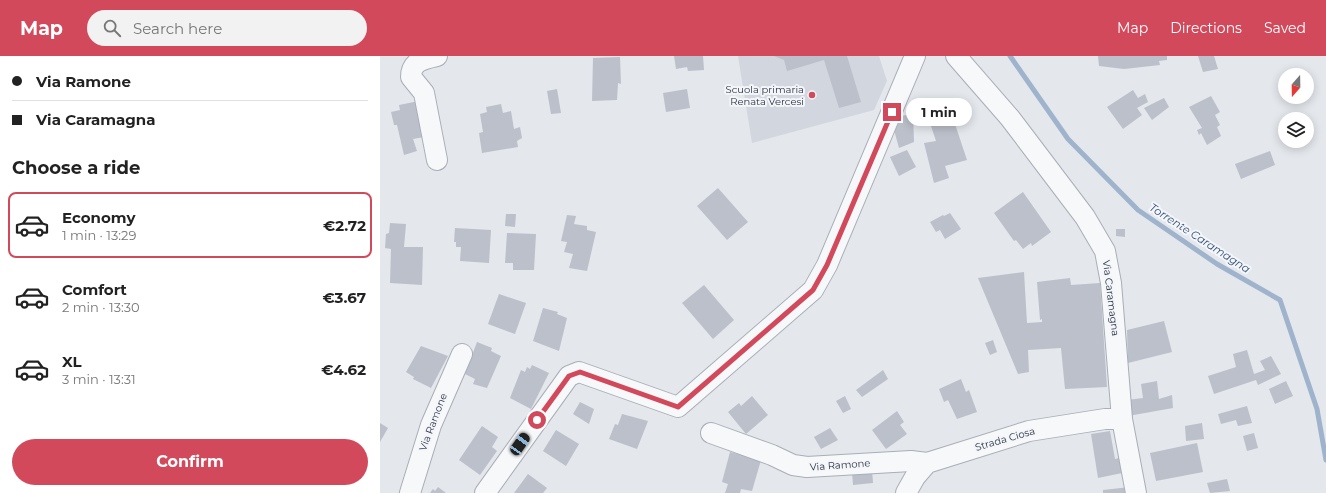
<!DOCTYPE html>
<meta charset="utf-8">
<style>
body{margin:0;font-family:Montserrat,sans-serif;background:#f2f2f2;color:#222;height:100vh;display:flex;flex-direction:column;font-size:15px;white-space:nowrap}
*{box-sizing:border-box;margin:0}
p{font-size:13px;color:#767676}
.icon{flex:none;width:22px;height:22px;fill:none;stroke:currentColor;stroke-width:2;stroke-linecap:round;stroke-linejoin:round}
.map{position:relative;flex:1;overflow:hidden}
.panel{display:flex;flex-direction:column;background:#fff;width:380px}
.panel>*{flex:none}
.top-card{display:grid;align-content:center;height:88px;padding:0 12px;background:#fff}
.needle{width:26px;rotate:200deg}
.fabs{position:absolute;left:898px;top:12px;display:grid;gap:8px}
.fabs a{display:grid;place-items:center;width:36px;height:36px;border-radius:50%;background:#fff;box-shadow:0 2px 10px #0003;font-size:20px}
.end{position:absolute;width:18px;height:18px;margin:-9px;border:5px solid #d1495b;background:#fff;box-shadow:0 0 0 2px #fff}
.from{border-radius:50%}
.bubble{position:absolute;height:28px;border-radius:14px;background:#fff;box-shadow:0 2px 10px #0003;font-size:13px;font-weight:700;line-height:28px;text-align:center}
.car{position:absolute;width:12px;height:24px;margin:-12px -6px;border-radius:5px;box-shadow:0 0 3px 1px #0007;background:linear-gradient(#222 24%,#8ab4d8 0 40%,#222 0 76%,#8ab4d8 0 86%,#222 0)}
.top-card b{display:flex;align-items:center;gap:14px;height:38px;font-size:15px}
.top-card b+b{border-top:1px solid #e0e0e0}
.top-card i{width:10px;height:10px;background:#222}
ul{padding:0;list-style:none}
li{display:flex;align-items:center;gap:12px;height:66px;margin:0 8px 6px;padding:0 4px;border:2px solid transparent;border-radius:8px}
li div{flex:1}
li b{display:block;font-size:15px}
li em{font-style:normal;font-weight:700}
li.on{border-color:#d1495b}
li>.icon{width:36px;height:36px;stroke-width:1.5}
h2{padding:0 12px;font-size:18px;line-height:48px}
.primary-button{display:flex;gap:8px;margin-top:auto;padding:8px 12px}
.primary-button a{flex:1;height:46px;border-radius:24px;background:#d1495b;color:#fff;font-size:16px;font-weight:700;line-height:46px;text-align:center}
header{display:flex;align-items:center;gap:24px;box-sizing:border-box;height:56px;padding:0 20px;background:#d1495b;color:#fff}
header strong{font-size:19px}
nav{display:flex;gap:22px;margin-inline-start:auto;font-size:14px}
.search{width:280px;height:36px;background:#f2f2f2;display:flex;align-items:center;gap:10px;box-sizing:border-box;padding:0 14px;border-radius:22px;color:#767676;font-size:15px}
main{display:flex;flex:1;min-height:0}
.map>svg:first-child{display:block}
</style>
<header>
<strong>Map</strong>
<div class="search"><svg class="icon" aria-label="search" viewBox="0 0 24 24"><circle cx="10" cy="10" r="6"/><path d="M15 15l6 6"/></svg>Search here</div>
<nav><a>Map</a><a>Directions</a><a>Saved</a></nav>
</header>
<main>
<section class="panel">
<div class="top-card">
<b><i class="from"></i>Via Ramone</b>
<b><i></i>Via Caramagna</b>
</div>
<h2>Choose a ride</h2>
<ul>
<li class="on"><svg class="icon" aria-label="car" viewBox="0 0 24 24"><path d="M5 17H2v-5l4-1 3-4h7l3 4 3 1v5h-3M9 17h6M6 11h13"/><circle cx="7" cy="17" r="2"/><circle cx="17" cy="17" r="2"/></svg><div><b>Economy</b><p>1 min · 13:29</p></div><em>€2.72</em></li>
<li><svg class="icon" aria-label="car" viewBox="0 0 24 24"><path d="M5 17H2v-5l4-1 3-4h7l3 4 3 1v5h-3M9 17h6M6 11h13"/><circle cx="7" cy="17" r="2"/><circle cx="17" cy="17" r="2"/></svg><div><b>Comfort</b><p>2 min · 13:30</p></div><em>€3.67</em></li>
<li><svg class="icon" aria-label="car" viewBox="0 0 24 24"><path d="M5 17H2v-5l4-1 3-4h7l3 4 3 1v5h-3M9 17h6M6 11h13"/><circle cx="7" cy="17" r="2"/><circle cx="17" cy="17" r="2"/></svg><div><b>XL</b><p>3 min · 13:31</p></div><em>€4.62</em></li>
</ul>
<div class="primary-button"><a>Confirm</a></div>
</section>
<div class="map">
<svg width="946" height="437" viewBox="0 0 946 437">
<rect width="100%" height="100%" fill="#e4e7ec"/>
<!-- built -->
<polygon fill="#d2d6de" points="358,0 499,0 507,25 494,54 372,87"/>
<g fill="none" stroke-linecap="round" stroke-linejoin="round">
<!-- stream -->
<polyline stroke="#9fb4cc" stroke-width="5" points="630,0 688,83 758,154 837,208 900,244 937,353 946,404"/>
</g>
<!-- building -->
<g fill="#bbc0ca">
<polygon points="294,0 323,0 324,14 308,15 307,11 296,13"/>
<polygon points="394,0 467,0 481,46 459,52 444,4 407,15 404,4"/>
<polygon points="718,0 787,0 787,4 779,5 780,9 744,13 719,10"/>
<polygon points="818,0 834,0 838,13 823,16"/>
<polygon points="240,1 241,28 238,27 237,44 212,45 213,2"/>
<polygon points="177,33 181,57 171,58 167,35"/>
<polygon points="307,33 310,52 286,56 283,37"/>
<polygon points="753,34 758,42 765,38 768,46 757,52 762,59 743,73 727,51"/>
<polygon points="831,40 840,56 835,59 840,69 837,71 841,80 827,89 821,77 819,79 817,74 822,72 809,51"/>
<polygon points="784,42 789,51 772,64 764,52"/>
<polygon points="39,45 44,81 33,83 37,95 24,99 17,69 14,69 11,56 20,54 19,49"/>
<polygon points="121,48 123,57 131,55 134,73 140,71 142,82 137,85 138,91 102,97 99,77 103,76 100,58 107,56 106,51"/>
<polygon points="533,57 534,86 519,92 511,63"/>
<polygon points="572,59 587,104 565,110 569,122 554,127 544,87 556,85 549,64"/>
<polygon points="527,94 536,111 519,120 510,101"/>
<polygon points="890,95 895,109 861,123 855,108"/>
<polygon points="338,132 368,166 347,184 317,150"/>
<polygon points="643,136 671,176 652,190 651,187 643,193 636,184 634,185 614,157"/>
<polygon points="570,157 581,173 565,183 560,174 556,176 550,166 563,159 564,160"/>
<polygon points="126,158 136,158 135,171 125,170"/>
<polygon points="187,159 196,160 194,168 207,170 207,174 216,176 207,215 189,212 193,198 184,196 187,186 181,185"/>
<polygon points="10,167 26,168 24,191 43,191 42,229 10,227 11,193 5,192 6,178 9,177"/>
<polygon points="75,172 111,174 109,207 80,205 81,191 76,191 76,186 74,186"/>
<polygon points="736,173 745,173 745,181 736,180"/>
<polygon points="127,177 156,178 154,214 133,214 133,207 125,207"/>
<polygon points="644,216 647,267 662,266 662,263 660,264 657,226 690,222 691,229 720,227 727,331 685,333 681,292 648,294 649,316 638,318 598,222"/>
<polygon points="324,229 354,264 333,283 302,247"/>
<polygon points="119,238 146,247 135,278 108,268"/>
<polygon points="163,252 178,256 177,258 187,262 179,295 153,285"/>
<polygon points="784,265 792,296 748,307 747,274"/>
<polygon points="613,284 617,296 610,299 605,287"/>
<polygon points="97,286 112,292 111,295 121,300 107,332 93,328 95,323 85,318"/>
<polygon points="41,290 68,300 51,332 33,323 34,321 26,316"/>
<polygon points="867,294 874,318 885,314 880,305 891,300 901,318 878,329 876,324 834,338 828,320 856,311 853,298"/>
<polygon points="152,309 169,317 151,353 130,342 141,314 145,316 147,311 150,313"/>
<polygon points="503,314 508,323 482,341 476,334"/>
<polygon points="581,323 586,336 589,334 597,356 577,363 568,344 564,346 559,333"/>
<polygon points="777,325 779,343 792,339 793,352 748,360 747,344 763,342 761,328"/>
<polygon points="906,325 913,340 895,348 889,333"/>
<polygon points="372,340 388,359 366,378 348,356 359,347 361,350"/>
<polygon points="465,340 471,353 463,357 456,345"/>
<polygon points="200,346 214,353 209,368 193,358"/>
<polygon points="867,350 872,367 858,370 856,364 841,368 838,358"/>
<polygon points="517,355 524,366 520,369 527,378 506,393 492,374"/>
<polygon points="242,358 268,365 257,393 229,383 235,368 238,369"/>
<polygon points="0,367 8,372 0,386"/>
<polygon points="822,367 824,383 806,385 805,370"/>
<polygon points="102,370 118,381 112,391 117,395 100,419 79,404"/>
<polygon points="450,372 458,384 441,393 434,381"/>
<polygon points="176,374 199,388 186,410 163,395"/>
<polygon points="730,375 735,403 743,401 747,416 718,422 711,378"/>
<polygon points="874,377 878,392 867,395 863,380"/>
<polygon points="817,387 823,416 776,425 770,397"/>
<polygon points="350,396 381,404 372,435 361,433 360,437 345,437 348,428 342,426"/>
<polygon points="492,414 493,427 473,429 472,416"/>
<polygon points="148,418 167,432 163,437 134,437"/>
<polygon points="847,423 850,435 830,437 827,427"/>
<polygon points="58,431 66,437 50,437 53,433 55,435"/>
<polygon points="750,431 750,437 723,437 723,434"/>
</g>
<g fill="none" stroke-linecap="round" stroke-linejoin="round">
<defs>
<g id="minor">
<polyline points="576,0 630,62 705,161 725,195 731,227 742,363 756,437"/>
<path d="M57,104L44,37L31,21C31,5 44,3 57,0"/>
<polyline points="331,377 392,399 413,409 427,411 531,405 547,407"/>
<polyline points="30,437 51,369 82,298"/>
<polyline points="105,437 189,320 199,316 298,351 433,234 447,209 535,0"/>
<polyline points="526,437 535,421 547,407 649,375 725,363 742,363"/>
</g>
</defs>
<!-- minor casing -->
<use href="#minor" stroke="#a9aeb7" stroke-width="22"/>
<!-- minor -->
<use href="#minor" stroke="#f7f8fa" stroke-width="20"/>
</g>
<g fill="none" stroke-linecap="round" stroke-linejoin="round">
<!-- route -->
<polyline stroke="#d1495b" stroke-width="5" points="157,364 189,320 200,316 298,351 433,234 447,209 512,56"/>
</g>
<!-- markers -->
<circle fill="#d1495b" stroke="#f4f6f9" stroke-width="1.5" cx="432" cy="39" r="4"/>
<g text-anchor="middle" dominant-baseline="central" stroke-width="4" stroke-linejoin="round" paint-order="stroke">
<!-- poi labels -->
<g font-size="10" fill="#2b3445" stroke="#f4f6f9" text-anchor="end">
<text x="424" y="33">Scuola primaria<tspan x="424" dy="12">Renata Vercesi</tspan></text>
</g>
<!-- street labels -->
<g font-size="10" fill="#2b3445" stroke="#f4f6f9">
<text transform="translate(731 242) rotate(83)">Via Caramagna</text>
<text transform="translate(53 366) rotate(-69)">Via Ramone</text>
<text transform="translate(625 383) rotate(-16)">Strada Ciosa</text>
<text transform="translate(460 409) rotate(-4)">Via Ramone</text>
</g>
<!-- water labels -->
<g font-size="11" font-style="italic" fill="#34527a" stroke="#f4f6f9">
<text transform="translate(820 182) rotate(33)">Torrente Caramagna</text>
</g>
</g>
</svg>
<div class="fabs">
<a><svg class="needle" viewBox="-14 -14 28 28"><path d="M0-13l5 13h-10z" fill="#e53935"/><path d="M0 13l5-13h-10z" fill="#767676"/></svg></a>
<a><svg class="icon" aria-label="layers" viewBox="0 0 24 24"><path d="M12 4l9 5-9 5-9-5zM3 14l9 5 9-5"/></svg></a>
</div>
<i class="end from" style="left:157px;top:364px"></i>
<i class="end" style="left:512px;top:56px"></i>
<div class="bubble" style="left:526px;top:42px;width:66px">1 min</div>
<i class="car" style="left:140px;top:388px;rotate:35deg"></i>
</div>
</main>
